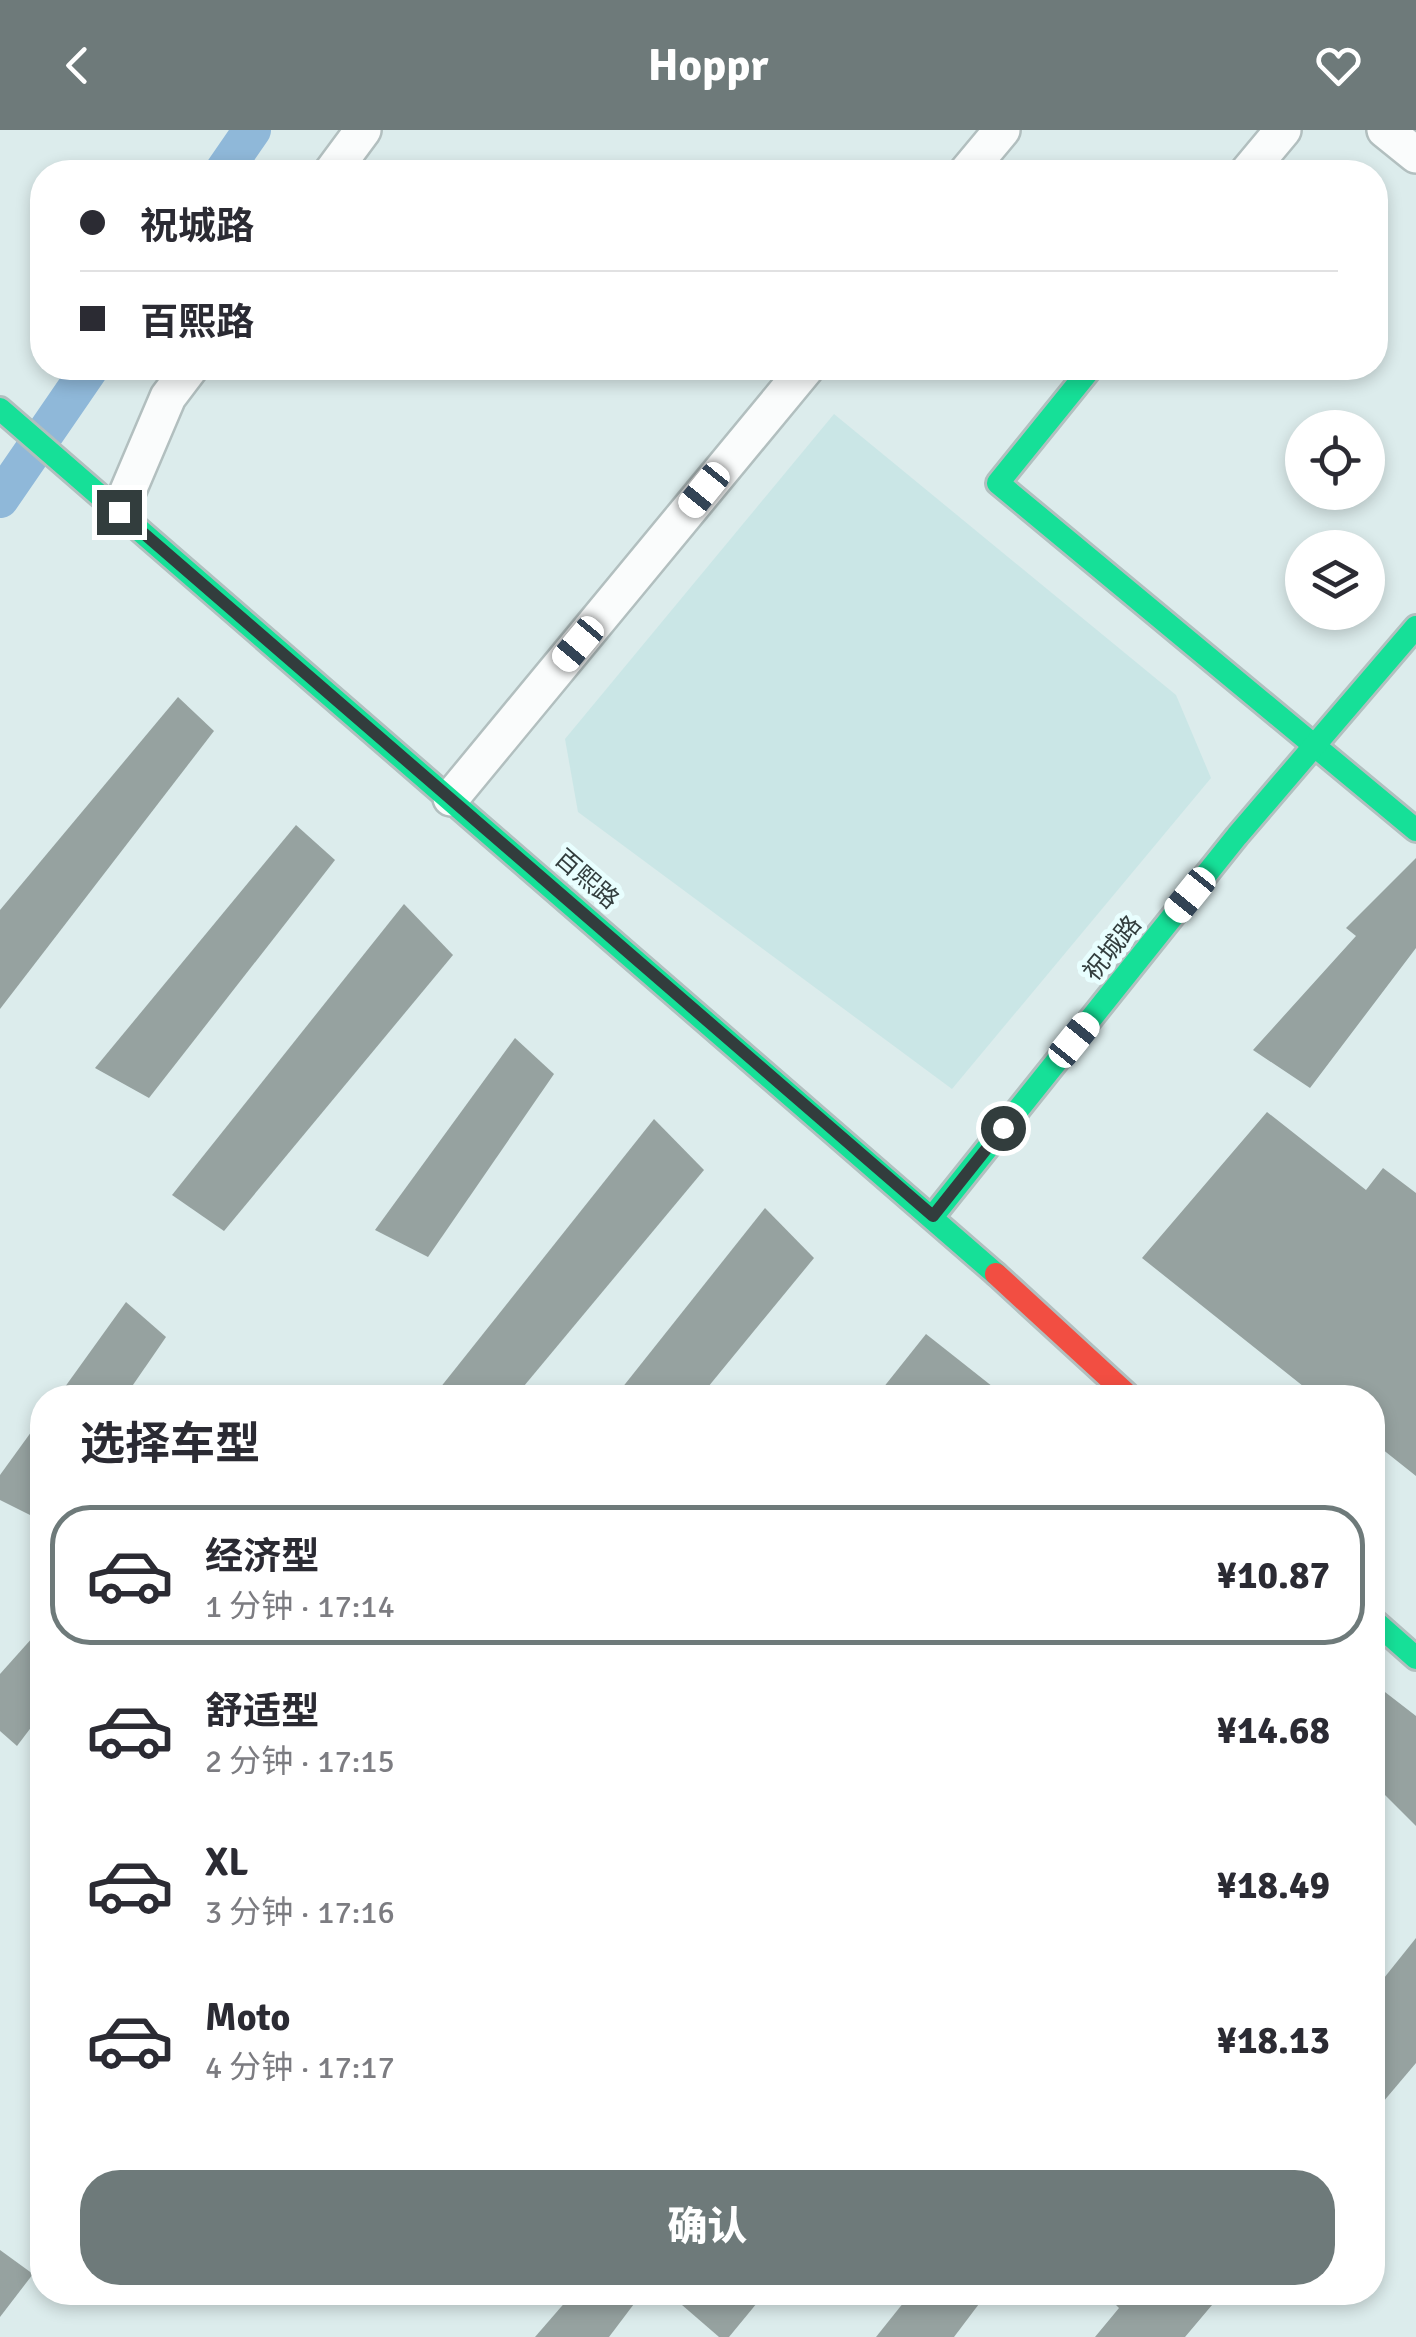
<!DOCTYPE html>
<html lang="zh">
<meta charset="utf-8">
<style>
body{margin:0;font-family:Signika,"Noto Sans SC",sans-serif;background:#f7f7f7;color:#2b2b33;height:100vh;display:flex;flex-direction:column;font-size:38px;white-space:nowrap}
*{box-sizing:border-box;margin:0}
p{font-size:32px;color:#7c7c81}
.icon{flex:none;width:55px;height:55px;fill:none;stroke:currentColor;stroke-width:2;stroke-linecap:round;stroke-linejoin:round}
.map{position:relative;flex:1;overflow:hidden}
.panel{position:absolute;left:30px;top:1255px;width:1355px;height:920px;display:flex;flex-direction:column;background:#fff;border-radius:40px;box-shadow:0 5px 15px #0003}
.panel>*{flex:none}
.guide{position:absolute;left:30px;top:30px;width:1358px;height:220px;border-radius:40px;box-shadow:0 5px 15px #0003;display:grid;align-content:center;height:220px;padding:0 50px;background:#fff}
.tools{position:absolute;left:1285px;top:280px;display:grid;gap:20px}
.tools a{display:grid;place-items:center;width:100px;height:100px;border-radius:50%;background:#fff;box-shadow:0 5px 15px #0003;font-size:50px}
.end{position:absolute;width:45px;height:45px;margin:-22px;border:12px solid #323d3d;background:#fff;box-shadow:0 0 0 5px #fff}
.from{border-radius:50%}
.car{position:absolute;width:30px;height:60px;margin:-30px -15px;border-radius:12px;box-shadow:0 0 8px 2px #0007;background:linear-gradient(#fff 24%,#345 0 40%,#fff 0 76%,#345 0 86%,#fff 0)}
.guide b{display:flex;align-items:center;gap:35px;height:95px;font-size:38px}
.guide b+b{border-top:2px solid #e1e1e2}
.guide i{width:25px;height:25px;background:#2b2b33}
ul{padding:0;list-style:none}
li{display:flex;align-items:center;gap:30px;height:140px;margin:0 20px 15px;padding:0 30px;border:5px solid transparent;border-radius:40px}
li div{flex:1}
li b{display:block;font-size:38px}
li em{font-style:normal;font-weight:800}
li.selected{border-color:#6e7a7a}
li>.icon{width:90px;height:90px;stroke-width:1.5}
h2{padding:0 50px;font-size:45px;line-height:120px}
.button{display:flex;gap:20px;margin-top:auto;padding:20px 50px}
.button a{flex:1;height:115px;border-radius:40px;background:#6e7a7a;color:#fff;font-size:40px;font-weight:800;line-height:115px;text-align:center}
header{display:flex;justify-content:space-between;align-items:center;height:130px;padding:0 50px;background:#6e7a7a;color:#fff;font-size:45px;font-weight:800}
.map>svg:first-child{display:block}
</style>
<header><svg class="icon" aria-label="back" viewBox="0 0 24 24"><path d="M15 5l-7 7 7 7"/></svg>Hoppr<svg class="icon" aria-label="heart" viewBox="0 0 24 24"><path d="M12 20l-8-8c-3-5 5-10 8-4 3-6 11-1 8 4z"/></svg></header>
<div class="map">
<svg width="1416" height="2207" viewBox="0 0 1416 2207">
<rect width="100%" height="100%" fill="#dcecec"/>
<!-- built -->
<polygon fill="#cae6e6" points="834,284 1176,565 1211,648 952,959 578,682 565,609"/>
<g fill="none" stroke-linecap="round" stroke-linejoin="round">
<!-- canal -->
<g stroke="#8fb8d9" stroke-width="38">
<polyline points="223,42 252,0"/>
<polyline points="0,369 90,238"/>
</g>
</g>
<!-- building -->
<g fill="#96a2a0">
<polygon points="178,567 214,601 0,879 0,780"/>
<polygon points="296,695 335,730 149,968 95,938"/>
<polygon points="1416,728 1416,818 1310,958 1253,920 1356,806 1346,798"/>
<polygon points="404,774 453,825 224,1101 172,1065"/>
<polygon points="515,908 554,944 428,1127 375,1100"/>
<polygon points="1267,982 1366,1060 1383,1038 1416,1063 1416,1346 1372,1311 1372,1268 1318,1268 1142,1128"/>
<polygon points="654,989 704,1040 514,1268 432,1268"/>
<polygon points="765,1078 814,1128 699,1268 614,1268"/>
<polygon points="126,1172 166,1207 124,1268 57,1268"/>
<polygon points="926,1204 1007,1268 875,1268"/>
<polygon points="42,1287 42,1391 0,1370 0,1345"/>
<polygon points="42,1497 42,1583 17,1616 0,1601 0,1544"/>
<polygon points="1372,1552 1416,1586 1416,1696 1372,1652"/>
<polygon points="1416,1808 1416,1933 1372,1985 1372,1863"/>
<polygon points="0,2120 33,2144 0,2187"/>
<polygon points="574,2162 643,2162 609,2207 535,2207"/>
<polygon points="667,2162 766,2162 729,2207 719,2207"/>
<polygon points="912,2162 988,2162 954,2207 876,2207"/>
<polygon points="1103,2162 1223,2162 1185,2207 1095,2207 1119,2178"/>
</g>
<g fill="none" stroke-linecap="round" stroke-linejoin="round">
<defs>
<g id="street">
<polyline points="1385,0 1416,25"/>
<polyline points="332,42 363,0"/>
<polyline points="967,42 1002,0"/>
<polyline points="1248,42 1283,0"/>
<polyline points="119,382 168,267 190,238"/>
<polyline points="451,668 806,238"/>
</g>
<g id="fast">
<polyline points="1091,238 998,353 1416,700"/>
<polyline points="0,279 996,1144"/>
<polyline points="933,1086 1237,706 1416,497"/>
<polyline points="1372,1489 1416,1528"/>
</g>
<polyline id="jam" points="996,1144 1131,1268"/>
</defs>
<!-- street casing -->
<use href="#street" stroke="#b2bfbf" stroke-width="40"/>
<!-- fast casing -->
<use href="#fast" stroke="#b2bfbf" stroke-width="28"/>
<!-- jam casing -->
<use href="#jam" stroke="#b2bfbf" stroke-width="28"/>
<!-- street -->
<use href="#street" stroke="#fafcfc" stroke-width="35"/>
<!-- fast -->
<use href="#fast" stroke="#16e098" stroke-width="22"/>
<!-- jam -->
<use href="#jam" stroke="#f24e42" stroke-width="22"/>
</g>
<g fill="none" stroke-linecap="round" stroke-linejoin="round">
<!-- route -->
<polyline stroke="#323d3d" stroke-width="12" points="119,382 933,1086 1003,998"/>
</g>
<g text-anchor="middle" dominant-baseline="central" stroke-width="10" stroke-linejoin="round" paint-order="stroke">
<!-- street labels -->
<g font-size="25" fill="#323d3d" stroke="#e8fefe">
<text transform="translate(587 749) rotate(41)">百熙路</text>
<text transform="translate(1112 818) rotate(-51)">祝城路</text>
</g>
</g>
</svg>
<div class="tools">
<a><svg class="icon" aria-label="locate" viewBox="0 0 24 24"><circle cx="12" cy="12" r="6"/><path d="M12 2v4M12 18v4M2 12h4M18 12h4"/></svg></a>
<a><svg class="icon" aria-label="layers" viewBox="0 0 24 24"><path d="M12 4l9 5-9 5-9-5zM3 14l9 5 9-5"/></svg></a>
</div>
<i class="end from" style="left:1003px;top:998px"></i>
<i class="end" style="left:119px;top:382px"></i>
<i class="car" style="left:704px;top:360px;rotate:219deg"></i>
<i class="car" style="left:578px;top:514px;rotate:220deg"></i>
<i class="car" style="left:1190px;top:765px;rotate:219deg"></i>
<i class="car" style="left:1074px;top:910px;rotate:39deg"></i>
<div class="guide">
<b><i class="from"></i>祝城路</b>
<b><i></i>百熙路</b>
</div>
<section class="panel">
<h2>选择车型</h2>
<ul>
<li class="selected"><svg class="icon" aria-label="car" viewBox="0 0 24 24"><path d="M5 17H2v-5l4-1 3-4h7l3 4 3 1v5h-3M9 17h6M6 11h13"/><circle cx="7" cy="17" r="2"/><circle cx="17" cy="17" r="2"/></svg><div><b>经济型</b><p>1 分钟 · 17:14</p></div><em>¥10.87</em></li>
<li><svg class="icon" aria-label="car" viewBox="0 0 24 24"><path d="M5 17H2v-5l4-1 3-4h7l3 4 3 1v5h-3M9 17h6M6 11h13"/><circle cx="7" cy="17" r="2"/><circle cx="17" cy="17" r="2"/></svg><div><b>舒适型</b><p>2 分钟 · 17:15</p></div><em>¥14.68</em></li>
<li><svg class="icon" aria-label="car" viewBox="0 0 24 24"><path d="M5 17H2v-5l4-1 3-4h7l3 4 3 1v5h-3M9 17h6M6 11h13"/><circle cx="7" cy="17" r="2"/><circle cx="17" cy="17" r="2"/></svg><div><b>XL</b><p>3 分钟 · 17:16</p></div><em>¥18.49</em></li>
<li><svg class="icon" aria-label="car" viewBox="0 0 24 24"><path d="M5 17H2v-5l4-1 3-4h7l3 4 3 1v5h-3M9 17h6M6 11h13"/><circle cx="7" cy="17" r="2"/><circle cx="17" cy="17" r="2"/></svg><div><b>Moto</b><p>4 分钟 · 17:17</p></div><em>¥18.13</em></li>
</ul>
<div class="button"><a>确认</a></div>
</section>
</div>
